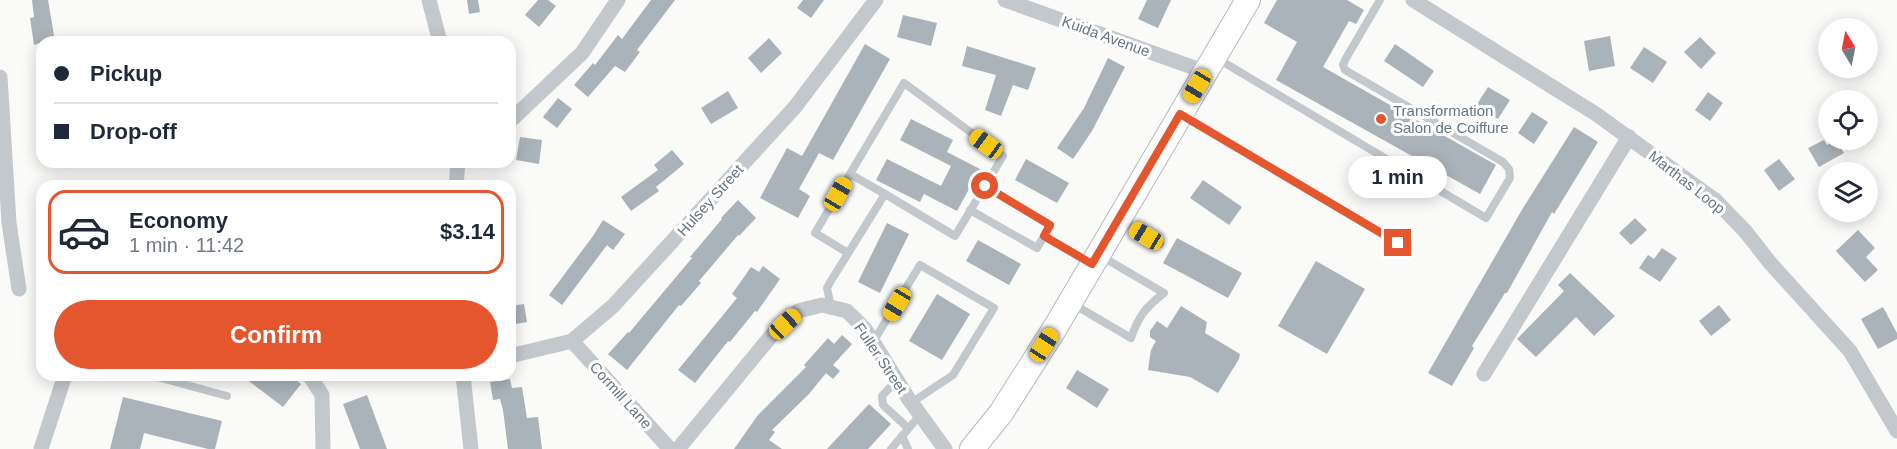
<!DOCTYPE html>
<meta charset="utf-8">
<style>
body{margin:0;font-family:Helvetica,sans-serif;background:#f2f2f3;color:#1f2937;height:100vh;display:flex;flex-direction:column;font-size:22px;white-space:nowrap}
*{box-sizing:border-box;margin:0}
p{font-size:20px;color:#747a83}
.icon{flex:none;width:33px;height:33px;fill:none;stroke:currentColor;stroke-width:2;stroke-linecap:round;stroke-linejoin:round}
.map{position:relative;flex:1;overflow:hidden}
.details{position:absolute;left:36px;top:180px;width:480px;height:201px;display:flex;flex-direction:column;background:#fff;border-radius:18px;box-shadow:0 3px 15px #0003}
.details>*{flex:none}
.hud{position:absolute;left:36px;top:36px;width:480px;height:132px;border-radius:18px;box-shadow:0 3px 15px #0003;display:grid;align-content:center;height:132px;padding:0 18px;background:#fff}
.needle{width:39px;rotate:350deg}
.controls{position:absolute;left:1818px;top:18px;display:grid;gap:12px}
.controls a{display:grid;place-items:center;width:60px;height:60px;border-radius:50%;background:#fff;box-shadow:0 3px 15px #0003;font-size:30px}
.end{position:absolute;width:27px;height:27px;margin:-14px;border:8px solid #e4572e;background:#fff;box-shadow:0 0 0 3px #fff}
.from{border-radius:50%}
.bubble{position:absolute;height:42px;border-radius:21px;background:#fff;box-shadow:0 3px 15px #0003;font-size:20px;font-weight:700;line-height:42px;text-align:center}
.car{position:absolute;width:18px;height:36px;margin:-18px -9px;border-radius:8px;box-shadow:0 0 4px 2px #0007;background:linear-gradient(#f5c518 24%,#345 0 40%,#f5c518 0 76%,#345 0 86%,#f5c518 0)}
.hud b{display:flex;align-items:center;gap:21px;height:57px;font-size:22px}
.hud b+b{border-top:2px solid #e0e1e3}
.hud i{width:15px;height:15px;background:#1f2937}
ul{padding:10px 0 0;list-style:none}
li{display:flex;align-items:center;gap:18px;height:84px;margin:0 12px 9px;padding:0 6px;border:3px solid #e0e1e3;border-radius:18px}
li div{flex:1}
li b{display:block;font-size:22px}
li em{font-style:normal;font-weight:700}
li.on{border-color:#e4572e}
li>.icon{width:54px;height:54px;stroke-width:1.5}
.primary-button{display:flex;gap:12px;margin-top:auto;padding:12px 18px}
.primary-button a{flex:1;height:69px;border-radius:36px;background:#e4572e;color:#fff;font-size:24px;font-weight:700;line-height:69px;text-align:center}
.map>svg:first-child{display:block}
</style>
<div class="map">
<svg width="1897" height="449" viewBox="0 0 1897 449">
<rect width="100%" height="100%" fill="#fafaf8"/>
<!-- building -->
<g fill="#aab3b9">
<polygon points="32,0 48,0 55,41 42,42 34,45 30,18 34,17"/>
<polygon points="467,0 478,0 480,12 469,14"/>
<polygon points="538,0 548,0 556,6 539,27 525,15"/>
<polygon points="651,0 675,0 637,50 640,52 625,72 615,66 588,97 574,85 593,63 595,65 618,35 622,39"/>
<polygon points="803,0 824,0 811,18 797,8"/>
<polygon points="1147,0 1171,0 1158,28 1138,19"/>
<polygon points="1277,0 1347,0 1364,10 1356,24 1349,21 1323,67 1496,165 1480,194 1276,80 1297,42 1264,23"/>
<polygon points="903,15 937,23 931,46 897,37"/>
<polygon points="1610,36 1615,66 1589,71 1584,41"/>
<polygon points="1700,37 1716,53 1701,69 1684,52"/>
<polygon points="769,38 782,53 761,73 748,58"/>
<polygon points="865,44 890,59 833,160 819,153 799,189 810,196 798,218 760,198 787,148 802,156"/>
<polygon points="1395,44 1434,71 1423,87 1384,61"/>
<polygon points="967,46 1036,68 1028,90 1013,85 1001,116 985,110 996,75 962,66"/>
<polygon points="1644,47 1667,62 1653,83 1630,68"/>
<polygon points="1108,58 1125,67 1092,131 1073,159 1057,148 1084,108"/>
<polygon points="1488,87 1510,100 1498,119 1476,106"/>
<polygon points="728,91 738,108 711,124 701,108"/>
<polygon points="1708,92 1723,103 1710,121 1695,110"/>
<polygon points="558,98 572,109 557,128 543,117"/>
<polygon points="1532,112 1548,122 1534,144 1518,133"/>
<polygon points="911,119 953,140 947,152 980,169 957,211 924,194 920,202 876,180 887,159 941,186 951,166 900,140"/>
<polygon points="1574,127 1598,142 1554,214 1552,212 1507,293 1505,293 1472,346 1474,348 1452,386 1428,373 1523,208"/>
<polygon points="520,137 542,140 539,164 516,160"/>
<polygon points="1824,140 1827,145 1836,140 1844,153 1819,167 1808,148"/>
<polygon points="672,150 684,164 656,187 659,191 631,211 621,197 658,170 654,165"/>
<polygon points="1026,159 1069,183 1057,203 1015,180"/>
<polygon points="1779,159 1795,179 1779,191 1764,170"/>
<polygon points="1203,180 1242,207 1229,225 1190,198"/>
<polygon points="738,200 756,218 739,236 738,235 699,281 701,283 681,306 679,305 627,370 608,354 628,332 629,333 692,258 690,257 722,219 721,218"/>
<polygon points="1635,218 1647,230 1631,245 1619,233"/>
<polygon points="603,220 625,234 613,250 607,245 562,305 549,295 593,236"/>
<polygon points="887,223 909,234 880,293 858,282"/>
<polygon points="1858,230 1875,248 1866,257 1878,270 1865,282 1836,251"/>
<polygon points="1177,238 1242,273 1228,298 1163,263"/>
<polygon points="978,240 1021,264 1009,285 966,261"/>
<polygon points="1662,248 1677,258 1660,282 1639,268 1648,255 1654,259"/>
<polygon points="1316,261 1365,289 1327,354 1278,326"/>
<polygon points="763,266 780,279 757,312 755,311 730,342 728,341 695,383 678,370 737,298 732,294 751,267 759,272"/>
<polygon points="1570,273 1615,316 1594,336 1576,317 1536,357 1517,339 1564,291 1558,285"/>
<polygon points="937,294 970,314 942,360 909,341"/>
<polygon points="524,304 527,322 510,325 510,306"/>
<polygon points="1719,305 1731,320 1711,336 1699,321"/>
<polygon points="1181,306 1207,322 1205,333 1240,354 1239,359 1218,393 1190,377 1148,370 1151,350 1156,341 1150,337 1150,331 1157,321 1167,328"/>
<polygon points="1883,307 1897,333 1897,339 1878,349 1861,319"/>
<polygon points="842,335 852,344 833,365 840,371 833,379 826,373 809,394 772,430 775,432 769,440 782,449 734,449 758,415 806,367 804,365 828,338 834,344"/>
<polygon points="1077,370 1109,389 1097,408 1066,388"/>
<polygon points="241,375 290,375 301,384 283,407"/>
<polygon points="510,379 512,388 522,387 527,418 538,417 542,449 508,449 503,410 500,399 493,400 490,382"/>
<polygon points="367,395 387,449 360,449 343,404"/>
<polygon points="123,397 222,421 215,449 208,449 144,433 140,449 110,449"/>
<polygon points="869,404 891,424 868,449 827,449"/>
</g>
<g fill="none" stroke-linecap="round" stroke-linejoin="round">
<defs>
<polyline id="primary" points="972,449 1001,413 1055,328 1248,0"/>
</defs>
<!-- primary casing -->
<use href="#primary" stroke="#b5babe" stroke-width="26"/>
<!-- service -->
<g stroke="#c3c8cc" stroke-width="8">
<polyline points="1218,59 1486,218 1510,178 1509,169 1503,162 1345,70 1343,65 1345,60 1380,0"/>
<polyline points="1184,116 1398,243"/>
<polyline points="885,194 955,236 985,186"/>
<polyline points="970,210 1037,248 1044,236"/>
<polyline points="1122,221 1160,244"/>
<polyline points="848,253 815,233 850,174"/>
<path d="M1073,304L1131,338C1139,315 1146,307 1164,293L1101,256"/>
<polyline points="831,307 827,288 829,284 885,194 850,174 904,83 1003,156 985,186 1050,225 1044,236 1091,263"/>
<polyline points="873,342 920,265 994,308 953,375 911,403"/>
<polyline points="150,375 227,396"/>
<polyline points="897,380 882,396 883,405 908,428"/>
<polyline points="902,436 908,449"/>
<polyline points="891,449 920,415"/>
</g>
<!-- minor -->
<g stroke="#c3c8cc" stroke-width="15">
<polyline points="429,0 440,42"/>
<polyline points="1005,0 1206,72"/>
<polyline points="1413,0 1596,114 1715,200 1745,231 1771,264 1850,351 1897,431"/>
<polyline points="0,77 9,223 19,289"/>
<polyline points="510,121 582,53 618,0"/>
<polyline points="456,186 458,162"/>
<polyline points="572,341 670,449"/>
<polyline points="510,356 572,341 613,306 795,107 876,0"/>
<polyline points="1484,374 1629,137"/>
<polyline points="309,375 322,395 323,449"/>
<polyline points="463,375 471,449"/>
<polyline points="41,449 65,375"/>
<polyline points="678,449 771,336 798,311 822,305 847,311 865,329 908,398 945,449"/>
</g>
<!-- primary -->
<use href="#primary" stroke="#fff" stroke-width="24"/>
</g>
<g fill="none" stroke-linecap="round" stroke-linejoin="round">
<!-- route -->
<polyline stroke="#e4572e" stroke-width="8" points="985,186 1050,225 1044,236 1092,264 1180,114 1398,243"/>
</g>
<!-- markers -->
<circle fill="#e4572e" stroke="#fff" stroke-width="2" cx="1381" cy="119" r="6"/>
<g text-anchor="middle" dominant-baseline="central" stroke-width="6" stroke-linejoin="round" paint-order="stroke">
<!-- street labels -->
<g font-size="15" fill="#657683" stroke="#fff">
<text transform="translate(1106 36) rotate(20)">Kuida Avenue</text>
<text transform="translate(1687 182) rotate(38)">Marthas Loop</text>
<text transform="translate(710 200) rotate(-48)">Hulsey Street</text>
<text transform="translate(881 358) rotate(56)">Fuller Street</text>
<text transform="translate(621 395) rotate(48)">Cormill Lane</text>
</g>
<!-- poi labels -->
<g font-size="15" fill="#657683" stroke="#fff" text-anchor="start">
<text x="1393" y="110">Transformation<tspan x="1393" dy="17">Salon de Coiffure</tspan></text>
</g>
</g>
</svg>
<div class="controls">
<a><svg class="needle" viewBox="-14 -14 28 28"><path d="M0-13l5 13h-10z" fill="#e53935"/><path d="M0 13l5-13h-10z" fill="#747a83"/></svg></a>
<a><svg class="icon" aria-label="locate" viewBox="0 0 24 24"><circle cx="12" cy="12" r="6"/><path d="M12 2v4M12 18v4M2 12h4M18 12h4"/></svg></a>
<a><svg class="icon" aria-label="layers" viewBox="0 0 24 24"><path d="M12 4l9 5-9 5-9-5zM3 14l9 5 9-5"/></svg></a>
</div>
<i class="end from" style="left:985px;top:186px"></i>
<i class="end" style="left:1398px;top:243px"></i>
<div class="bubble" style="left:1348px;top:156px;width:99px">1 min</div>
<i class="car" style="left:1197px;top:86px;rotate:211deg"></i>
<i class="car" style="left:986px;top:144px;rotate:306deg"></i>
<i class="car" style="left:838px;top:194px;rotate:30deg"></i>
<i class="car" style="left:1146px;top:236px;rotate:301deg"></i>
<i class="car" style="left:897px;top:304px;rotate:211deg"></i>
<i class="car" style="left:785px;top:324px;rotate:47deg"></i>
<i class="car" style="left:1044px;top:345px;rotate:33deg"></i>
<div class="hud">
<b><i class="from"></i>Pickup</b>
<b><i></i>Drop-off</b>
</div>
<section class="details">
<ul>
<li class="on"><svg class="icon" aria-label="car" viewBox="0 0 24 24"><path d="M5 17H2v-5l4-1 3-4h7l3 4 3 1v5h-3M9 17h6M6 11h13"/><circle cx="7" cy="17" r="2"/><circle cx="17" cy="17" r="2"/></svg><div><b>Economy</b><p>1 min · 11:42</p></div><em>$3.14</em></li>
</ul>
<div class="primary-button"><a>Confirm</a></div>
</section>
</div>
